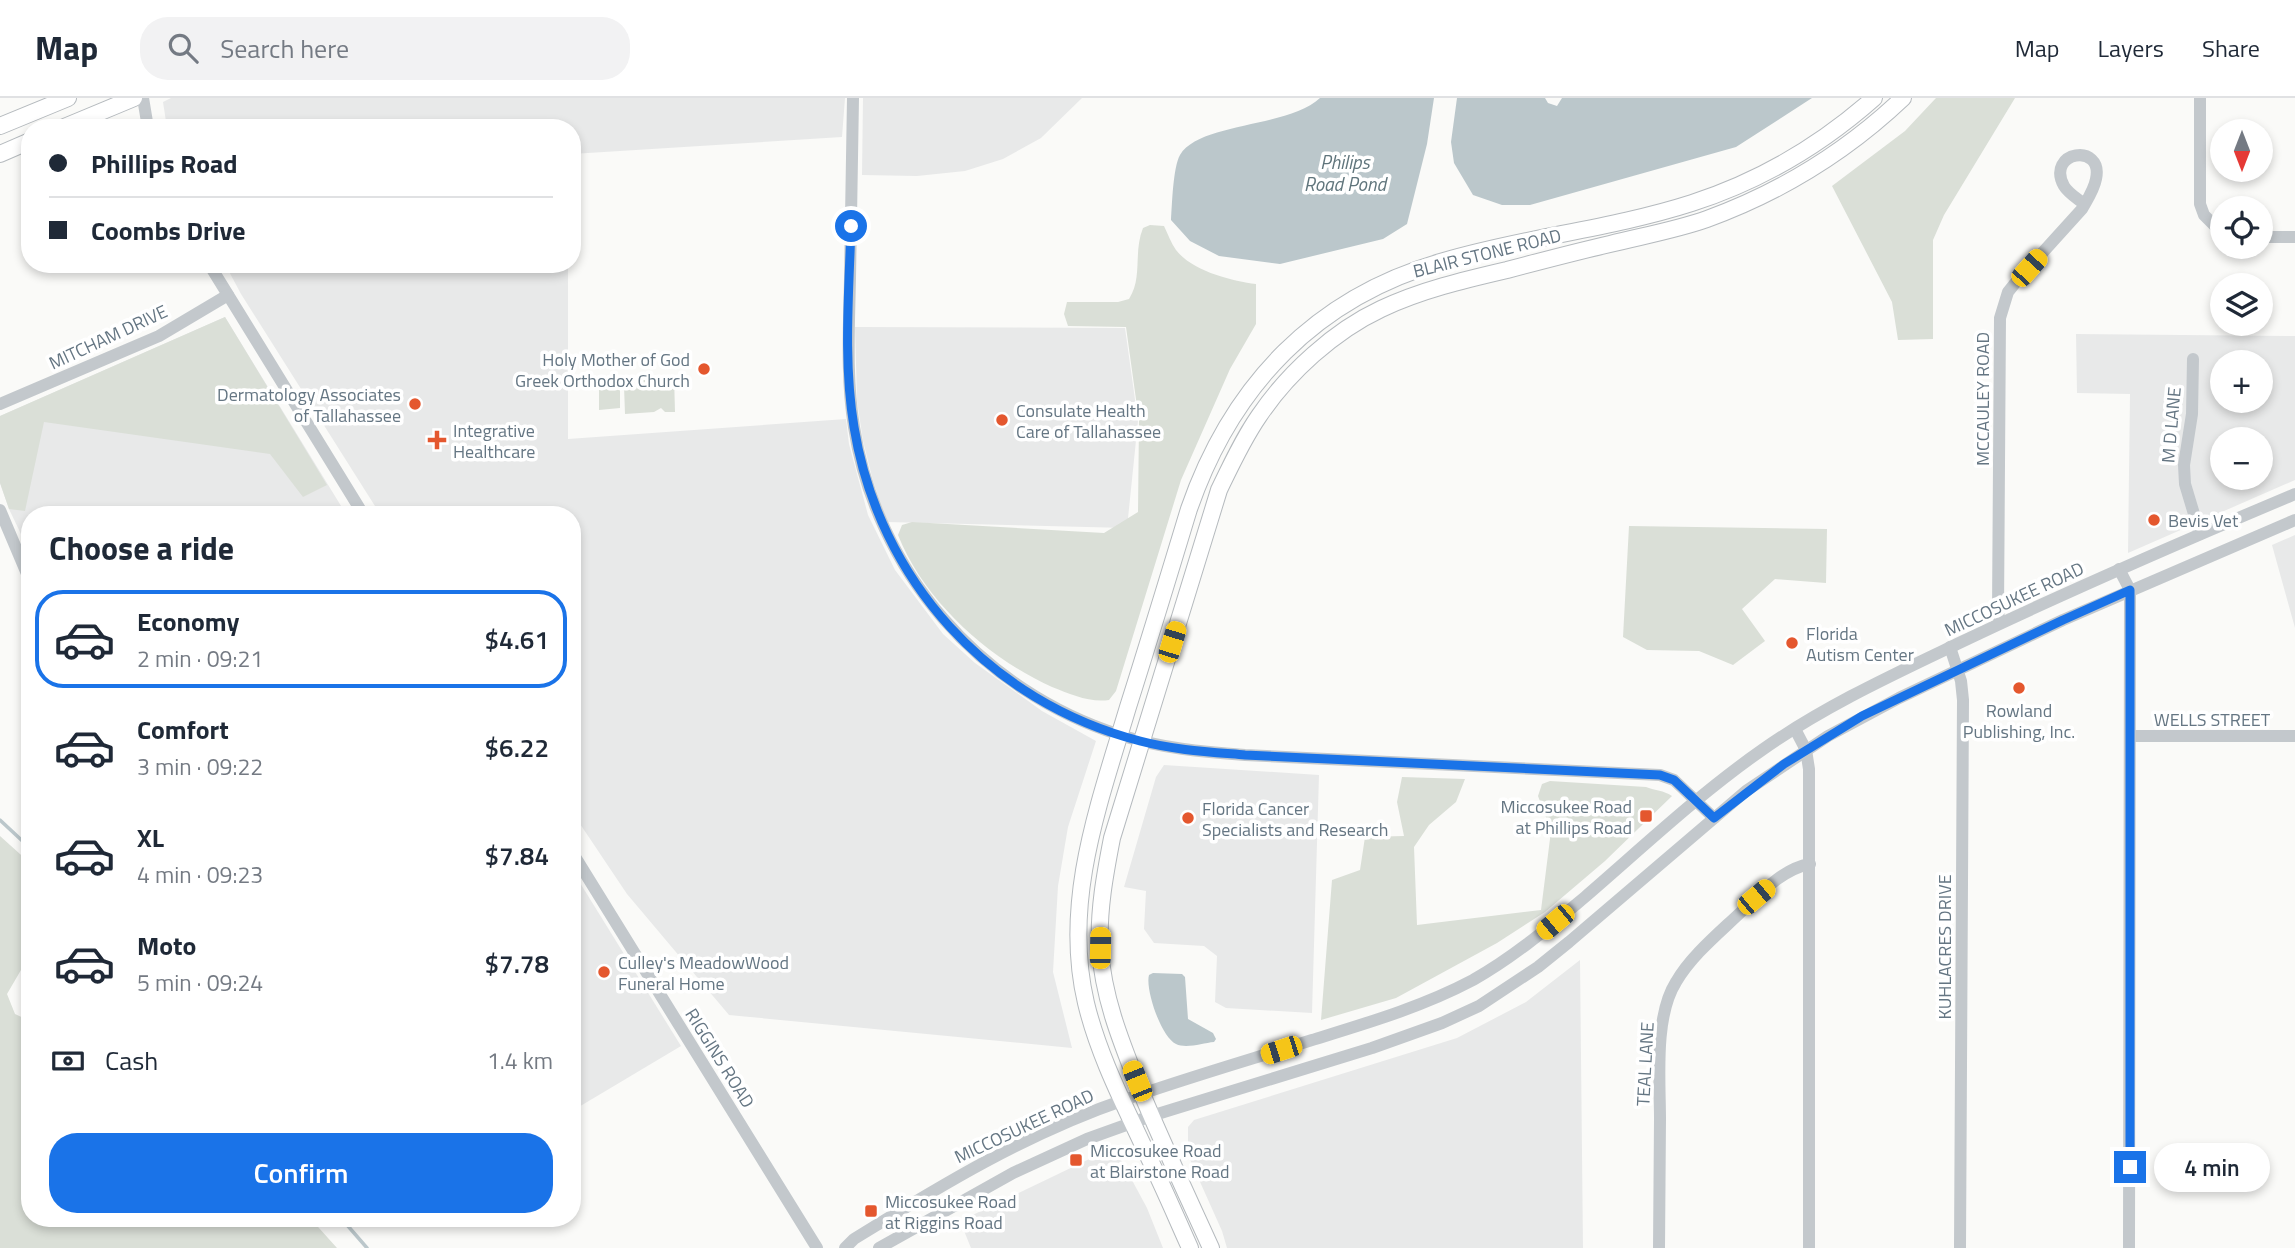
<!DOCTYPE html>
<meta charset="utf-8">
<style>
body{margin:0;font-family:"Titillium Web",sans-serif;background:#f2f2f3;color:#1f2937;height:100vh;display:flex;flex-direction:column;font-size:26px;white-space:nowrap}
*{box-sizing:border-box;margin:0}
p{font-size:23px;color:#747a83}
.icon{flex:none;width:38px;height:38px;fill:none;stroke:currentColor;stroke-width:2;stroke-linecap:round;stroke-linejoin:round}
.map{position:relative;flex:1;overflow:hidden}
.drawer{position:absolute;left:21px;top:408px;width:560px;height:721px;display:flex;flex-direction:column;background:#fff;border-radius:28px;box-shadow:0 4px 10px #0003}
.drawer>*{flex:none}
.hud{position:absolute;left:21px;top:21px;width:560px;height:154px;border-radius:28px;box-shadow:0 4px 10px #0003;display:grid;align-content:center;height:154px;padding:0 28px;background:#fff}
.needle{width:46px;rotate:180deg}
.tools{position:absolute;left:2210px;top:21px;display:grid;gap:14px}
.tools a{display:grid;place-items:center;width:63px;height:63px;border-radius:50%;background:#fff;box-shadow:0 4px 10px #0003;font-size:35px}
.end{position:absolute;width:32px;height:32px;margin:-16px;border:9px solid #1a73e8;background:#fff;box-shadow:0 0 0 4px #fff}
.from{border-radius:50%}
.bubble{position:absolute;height:49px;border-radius:24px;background:#fff;box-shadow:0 4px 10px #0003;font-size:23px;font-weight:600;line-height:49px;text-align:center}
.car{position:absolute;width:21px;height:42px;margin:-21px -10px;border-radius:9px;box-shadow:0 0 5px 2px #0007;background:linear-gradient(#f5c518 24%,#345 0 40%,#f5c518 0 76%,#345 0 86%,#f5c518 0)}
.hud b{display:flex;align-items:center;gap:24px;height:66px;font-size:26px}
.hud b+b{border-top:2px solid #e0e1e3}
.hud i{width:18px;height:18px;background:#1f2937}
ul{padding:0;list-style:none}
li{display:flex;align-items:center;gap:21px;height:98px;margin:0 14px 10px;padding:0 14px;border:4px solid transparent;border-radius:28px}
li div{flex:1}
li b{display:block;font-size:26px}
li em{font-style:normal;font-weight:600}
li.on{border-color:#1a73e8}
li>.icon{width:63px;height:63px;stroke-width:1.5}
h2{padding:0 28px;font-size:32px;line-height:84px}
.pay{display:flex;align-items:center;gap:18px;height:77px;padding:0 28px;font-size:26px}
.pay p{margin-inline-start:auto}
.cta{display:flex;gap:14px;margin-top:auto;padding:14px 28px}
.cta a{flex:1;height:80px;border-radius:28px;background:#1a73e8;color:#fff;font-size:28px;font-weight:600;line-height:80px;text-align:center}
header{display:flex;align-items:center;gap:42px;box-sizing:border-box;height:98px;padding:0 35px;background:#fff;border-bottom:2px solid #e0e1e3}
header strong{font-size:33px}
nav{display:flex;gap:38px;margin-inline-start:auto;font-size:24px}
.search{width:490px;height:63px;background:#f2f2f3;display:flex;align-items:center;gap:18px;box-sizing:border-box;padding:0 24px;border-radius:28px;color:#747a83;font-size:26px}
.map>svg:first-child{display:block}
</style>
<header>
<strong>Map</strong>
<div class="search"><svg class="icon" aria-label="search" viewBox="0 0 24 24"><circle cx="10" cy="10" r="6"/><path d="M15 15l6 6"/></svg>Search here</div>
<nav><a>Map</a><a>Layers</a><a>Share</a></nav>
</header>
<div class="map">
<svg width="2295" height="1150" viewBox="0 0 2295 1150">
<rect width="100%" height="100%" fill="#fafaf8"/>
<!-- built -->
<g fill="#e8e9e9" fill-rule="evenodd">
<polygon points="171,0 845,0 842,39 572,56 572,30 167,30 163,4"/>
<polygon points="863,0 1082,0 1041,40 1003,61 965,73 917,78 862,77"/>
<polygon points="225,166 568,166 568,341 846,321 849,346 868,417 895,472 943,536 975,565 1042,613 1096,643 1068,729 1058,788 1053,874 1072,950 729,917 627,796 572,714 572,416 380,416 241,196"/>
<polygon points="225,219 346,416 30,416 30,455 9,411 0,385 0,318"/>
<polygon points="855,229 1125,230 1138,323 1127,430 887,424 873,383 863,343 857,303"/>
<path d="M2076,236L2295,238V382L2128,455L2130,296L2077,295ZM2222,264H2261V303H2222ZM2222,341H2261V380H2222Z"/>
<polygon points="2295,437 2295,530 2272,447"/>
<polygon points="1164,667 1319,677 1312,915 1226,910 1215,904 1217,858 1204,848 1154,845 1144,831 1146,793 1124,789 1156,679"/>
<polygon points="572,772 681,948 572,1013"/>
<polygon points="1580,862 1583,1150 1227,1150 1222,1133 1188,1057 1188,1029 1194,1022 1457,940 1526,904"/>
<polygon points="1104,1054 1119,1058 1147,1110 1163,1150 971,1150 960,1123"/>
</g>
<!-- green -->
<g fill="#dadfd7">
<polygon points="1936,0 2015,0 1944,117 1933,142 1933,241 1898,242 1892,204 1832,88 1905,33"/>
<path d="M1150,127L1164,128C1168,136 1171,145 1176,152C1192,173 1232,183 1256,186V226L1230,271L1181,382L1116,593L1109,602C1090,605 1070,596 1052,589C989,561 924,503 898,437L902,427L912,424L1104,435L1138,414L1139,323L1126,229L1068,228L1064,216L1067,204H1118L1129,201C1143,179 1133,155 1143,130Z"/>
<polygon points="225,219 327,387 303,399 270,356 44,324 25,413 9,411 0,385 0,318"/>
<polygon points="674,278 675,314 665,314 661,310 654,314 625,316 624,288 642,287 642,280"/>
<polygon points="620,284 620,310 599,312 599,285"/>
<polygon points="1629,428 1827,431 1826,485 1775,481 1742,511 1765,543 1733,567 1699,553 1647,552 1623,539"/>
<path d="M1402,679L1465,681L1456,704L1429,727L1414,749L1417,827L1541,812L1551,733L1538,698L1542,686L1550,683L1646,689C1656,693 1663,692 1672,698L1605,763L1545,814L1497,845L1396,900L1321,922L1332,782L1360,772L1365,739L1404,738L1397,704Z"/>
<polygon points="0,738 30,765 30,871 21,872 7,896 15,916 30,923 30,1120 310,1120 337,1150 0,1150"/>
</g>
<!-- water -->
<g fill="#bbc7cb">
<path d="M1320,0H1434L1427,46L1407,126L1383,141L1280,166L1219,158L1190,143L1171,122C1172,108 1173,69 1180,57C1200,24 1288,30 1320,0Z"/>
<polygon points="1457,0 1545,0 1548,5 1557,8 1562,0 1812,0 1736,49 1530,107 1502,107 1473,97 1454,65 1451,44"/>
<path d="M1153,875L1182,876L1185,879L1188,921L1213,935L1216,941L1214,944C1203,945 1186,951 1176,946C1161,939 1145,891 1149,877Z"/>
</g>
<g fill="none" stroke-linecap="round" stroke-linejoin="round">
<!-- stream -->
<g stroke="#bbc7cb" stroke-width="3.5">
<polyline points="0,722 30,750"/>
<polyline points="341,1120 367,1150"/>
</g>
<defs>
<g id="major">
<polyline points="0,28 68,0"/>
<polyline points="62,30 134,0"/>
<polyline points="0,56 30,43"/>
<path d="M1190,1150C1176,1119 1163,1088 1148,1058C1125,1008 1099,959 1086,905C1062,804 1099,706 1128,609C1149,543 1169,477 1189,411C1232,287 1316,199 1444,163C1525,139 1611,131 1692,105C1760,83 1821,47 1874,0"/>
<path d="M1211,1150C1186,1095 1160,1040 1137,984C1120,941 1103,898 1100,851C1098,813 1105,776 1112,740L1219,392C1231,367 1243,341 1259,318C1288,275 1334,233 1381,211C1421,192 1464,182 1507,172C1541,163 1575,154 1610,146C1642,138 1676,132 1707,121C1781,94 1846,54 1903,0"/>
</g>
</defs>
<!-- major casing -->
<use href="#major" stroke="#b5babe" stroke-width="18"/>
<!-- minor -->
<g stroke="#c3c8cc" stroke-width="12">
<polyline points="143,0 148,30"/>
<path d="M853,0C852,60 851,120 850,180C849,230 846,280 854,329C876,473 981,593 1120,637C1160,650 1203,654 1245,657L1660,677L1674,682L1714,720"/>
<polyline points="2200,0 2200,106 2204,117 2222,135"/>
<polyline points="2261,139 2295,139"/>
<polyline points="209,166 363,416"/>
<polyline points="2193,261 2192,316 2184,367 2185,386 2200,436"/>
<polyline points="0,306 159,238 228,197"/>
<polyline points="0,412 30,483"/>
<polyline points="2119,471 2130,492 2129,1150"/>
<path d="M2000,525L1998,514L2000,220L2008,194L2016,184L2082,111C2087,102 2094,92 2096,81C2104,44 2045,53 2064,88C2068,95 2078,101 2084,106"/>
<polyline points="1950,549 1961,583 1963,602 1960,1150"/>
<polyline points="1795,631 1806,652 1809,671 1809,1150"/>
<polyline points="2130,638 2295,638"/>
<polyline points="572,754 817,1150"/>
<path d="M845,1150L854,1141C940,1088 1027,1035 1124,1002C1186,980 1249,962 1312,942C1367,925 1422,909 1473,882C1514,859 1549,829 1585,799C1643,749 1699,696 1762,652C1823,609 1890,578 1957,546C2068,493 2181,444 2295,396"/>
<polyline points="879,1150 1013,1075 1087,1041 1151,1018 1372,950 1442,925 1479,908 1538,869 1569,844 1746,693 1828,638 1899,600 2063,522 2295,422"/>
<path d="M1659,1150C1659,1107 1660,1064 1660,1021C1660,982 1654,919 1676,884C1692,857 1718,836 1741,814C1761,795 1782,771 1810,766"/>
</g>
<!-- major -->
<use href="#major" stroke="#fff" stroke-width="16"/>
</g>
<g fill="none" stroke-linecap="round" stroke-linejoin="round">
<!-- route -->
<path stroke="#1a73e8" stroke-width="9" d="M851,128C849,194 843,264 854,329C879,482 989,604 1140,643C1174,652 1210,654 1245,657L1660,677L1674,682L1714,720L1784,666L1862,618L2063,522L2130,492V1069"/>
</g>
<!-- markers -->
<g fill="#e4572e" stroke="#fff" stroke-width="2.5">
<circle cx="704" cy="271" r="7"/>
<circle cx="415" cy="306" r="7"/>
<circle cx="1002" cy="322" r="7"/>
<path d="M433.5 331.5h7v7h7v7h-7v7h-7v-7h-7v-7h7z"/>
<circle cx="2154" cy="422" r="7"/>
<circle cx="1792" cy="545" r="7"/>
<circle cx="2019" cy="590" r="7"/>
<rect x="1639" y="711" width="14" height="14" rx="3.5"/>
<circle cx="1188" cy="720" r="7"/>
<circle cx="604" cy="874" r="7"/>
<rect x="1069" y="1055" width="14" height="14" rx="3.5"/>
<rect x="864" y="1106" width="14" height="14" rx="3.5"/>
</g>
<g text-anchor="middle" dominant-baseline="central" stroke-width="7" stroke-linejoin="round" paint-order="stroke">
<!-- street labels -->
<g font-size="18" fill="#657683" stroke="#fff">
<text transform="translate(1487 155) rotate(-14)">BLAIR STONE ROAD</text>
<text transform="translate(108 239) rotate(-25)">MITCHAM DRIVE</text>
<text transform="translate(1982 301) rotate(-90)">MCCAULEY ROAD</text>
<text transform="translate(2171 327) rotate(-85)">M D LANE</text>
<text transform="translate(2014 501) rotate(-25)">MICCOSUKEE ROAD</text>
<text x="2212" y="621">WELLS STREET</text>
<text transform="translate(1944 849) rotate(-90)">KUHLACRES DRIVE</text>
<text transform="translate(720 960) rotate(58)">RIGGINS ROAD</text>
<text transform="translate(1645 966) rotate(-87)">TEAL LANE</text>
<text transform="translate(1024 1028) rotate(-25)">MICCOSUKEE ROAD</text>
</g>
<!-- poi labels -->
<g font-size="18" fill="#657683" stroke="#fff" text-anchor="start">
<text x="690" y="261" text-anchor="end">Holy Mother of God<tspan x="690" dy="21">Greek Orthodox Church</tspan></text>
<text x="401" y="296" text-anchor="end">Dermatology Associates<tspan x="401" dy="21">of Tallahassee</tspan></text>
<text x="1016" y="312">Consulate Health<tspan x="1016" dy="21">Care of Tallahassee</tspan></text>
<text x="453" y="332">Integrative<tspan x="453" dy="21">Healthcare</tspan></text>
<text x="2168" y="422">Bevis Vet</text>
<text x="1806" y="535">Florida<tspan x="1806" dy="21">Autism Center</tspan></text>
<text x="2019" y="612" text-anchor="middle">Rowland<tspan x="2019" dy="21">Publishing, Inc.</tspan></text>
<text x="1632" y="708" text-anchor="end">Miccosukee Road<tspan x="1632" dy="21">at Phillips Road</tspan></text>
<text x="1202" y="710">Florida Cancer<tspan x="1202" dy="21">Specialists and Research</tspan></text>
<text x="618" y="864">Culley's MeadowWood<tspan x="618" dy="21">Funeral Home</tspan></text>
<text x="1090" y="1052">Miccosukee Road<tspan x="1090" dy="21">at Blairstone Road</tspan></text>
<text x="885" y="1103">Miccosukee Road<tspan x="885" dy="21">at Riggins Road</tspan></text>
</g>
<!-- water labels -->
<g font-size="19" font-style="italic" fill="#60757c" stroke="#fff">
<text x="1345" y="63">Philips<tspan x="1345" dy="22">Road Pond</tspan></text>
</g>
</g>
</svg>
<div class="tools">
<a><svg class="needle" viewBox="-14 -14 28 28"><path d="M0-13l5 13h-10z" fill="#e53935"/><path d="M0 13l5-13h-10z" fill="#747a83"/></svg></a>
<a><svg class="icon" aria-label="locate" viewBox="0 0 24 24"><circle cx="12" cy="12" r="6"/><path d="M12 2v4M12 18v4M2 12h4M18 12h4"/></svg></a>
<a><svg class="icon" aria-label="layers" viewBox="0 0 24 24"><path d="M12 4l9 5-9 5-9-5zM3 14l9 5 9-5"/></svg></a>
<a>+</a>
<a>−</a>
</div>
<i class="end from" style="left:851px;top:128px"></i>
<i class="end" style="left:2130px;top:1069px"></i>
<div class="bubble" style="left:2154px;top:1045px;width:116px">4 min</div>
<i class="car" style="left:2029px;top:170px;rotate:42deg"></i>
<i class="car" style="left:1172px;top:544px;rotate:17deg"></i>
<i class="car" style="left:1756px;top:799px;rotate:50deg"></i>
<i class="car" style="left:1555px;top:824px;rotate:230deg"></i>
<i class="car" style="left:1100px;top:850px;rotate:1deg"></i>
<i class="car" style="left:1281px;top:952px;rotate:252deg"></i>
<i class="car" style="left:1137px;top:983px;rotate:338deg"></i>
<div class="hud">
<b><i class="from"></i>Phillips Road</b>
<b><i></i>Coombs Drive</b>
</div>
<section class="drawer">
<h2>Choose a ride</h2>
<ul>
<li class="on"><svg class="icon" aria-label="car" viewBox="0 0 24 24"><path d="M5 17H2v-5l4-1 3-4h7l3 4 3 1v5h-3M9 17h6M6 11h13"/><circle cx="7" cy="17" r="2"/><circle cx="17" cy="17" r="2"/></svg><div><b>Economy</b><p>2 min · 09:21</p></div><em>$4.61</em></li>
<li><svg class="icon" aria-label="car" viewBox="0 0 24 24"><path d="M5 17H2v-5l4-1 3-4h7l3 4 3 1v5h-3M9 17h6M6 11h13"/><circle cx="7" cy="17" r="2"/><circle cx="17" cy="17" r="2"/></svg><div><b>Comfort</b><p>3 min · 09:22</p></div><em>$6.22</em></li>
<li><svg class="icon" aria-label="car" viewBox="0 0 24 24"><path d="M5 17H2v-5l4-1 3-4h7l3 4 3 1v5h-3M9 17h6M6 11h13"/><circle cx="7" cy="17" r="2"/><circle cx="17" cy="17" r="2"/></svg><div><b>XL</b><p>4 min · 09:23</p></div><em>$7.84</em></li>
<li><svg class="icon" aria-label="car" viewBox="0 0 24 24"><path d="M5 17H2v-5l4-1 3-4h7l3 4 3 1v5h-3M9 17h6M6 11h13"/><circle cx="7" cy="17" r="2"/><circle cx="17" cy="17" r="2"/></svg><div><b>Moto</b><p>5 min · 09:24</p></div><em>$7.78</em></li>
</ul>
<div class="pay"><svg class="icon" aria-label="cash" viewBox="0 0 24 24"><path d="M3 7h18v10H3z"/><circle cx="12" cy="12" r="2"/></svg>Cash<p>1.4 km</p></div>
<div class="cta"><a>Confirm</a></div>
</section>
</div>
